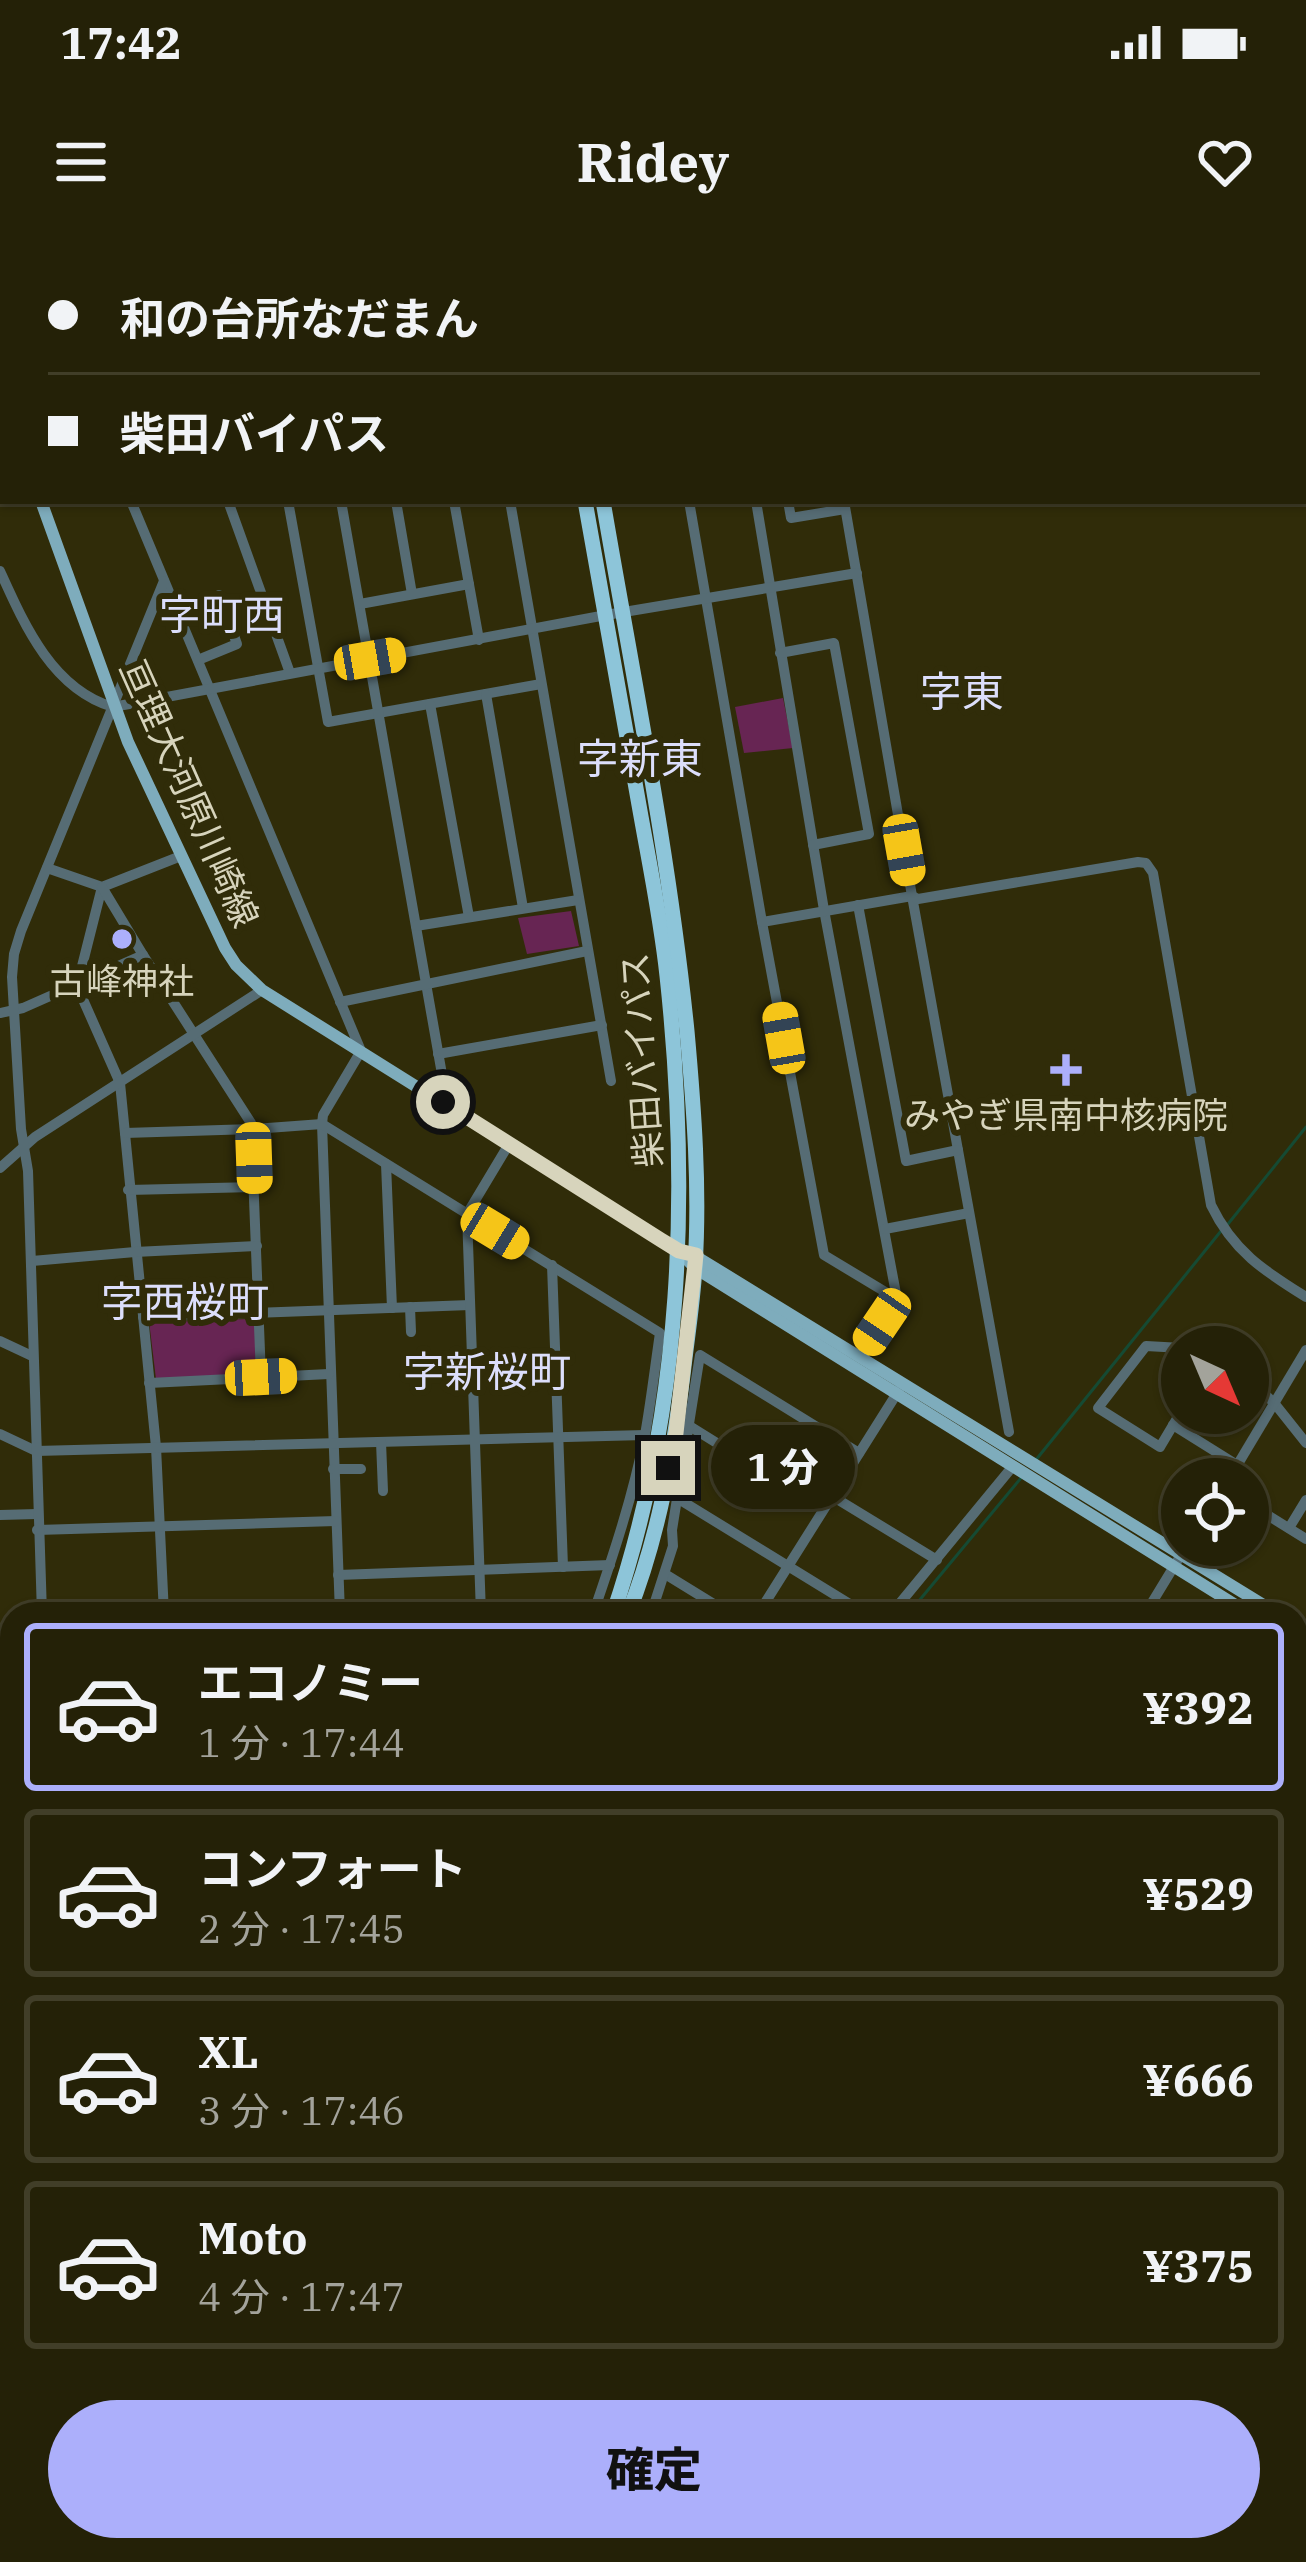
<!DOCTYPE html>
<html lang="ja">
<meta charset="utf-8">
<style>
body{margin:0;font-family:"IBM Plex Serif","Noto Sans JP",serif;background:#302e15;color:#f1f3f6;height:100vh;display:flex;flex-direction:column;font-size:45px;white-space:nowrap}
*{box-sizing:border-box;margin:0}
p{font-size:39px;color:#a3a39b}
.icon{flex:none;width:66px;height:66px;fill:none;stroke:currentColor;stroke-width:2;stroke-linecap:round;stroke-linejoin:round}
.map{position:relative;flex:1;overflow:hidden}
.sheet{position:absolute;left:0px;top:1362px;width:1308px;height:960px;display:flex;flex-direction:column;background:#242107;border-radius:36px 36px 0 0;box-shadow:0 3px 9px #0004,0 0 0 3px #413e28}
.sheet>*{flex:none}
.banner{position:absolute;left:0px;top:0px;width:1308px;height:264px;box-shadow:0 3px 9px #0004,0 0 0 3px #413e28;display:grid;align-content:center;height:264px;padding:0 48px;background:#242107}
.needle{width:78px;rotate:136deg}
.fabs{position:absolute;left:1161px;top:1086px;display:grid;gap:24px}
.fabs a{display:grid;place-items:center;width:108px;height:108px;border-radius:50%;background:#242107;box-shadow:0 3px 9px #0004,0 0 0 3px #413e28;font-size:60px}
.end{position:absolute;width:54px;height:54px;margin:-27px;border:15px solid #d7d4bc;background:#111;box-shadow:0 0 0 6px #111}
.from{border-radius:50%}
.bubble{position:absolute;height:84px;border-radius:42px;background:#242107;box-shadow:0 3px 9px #0004,0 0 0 3px #413e28;font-size:39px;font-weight:800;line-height:84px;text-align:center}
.car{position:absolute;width:36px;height:72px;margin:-36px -18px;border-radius:15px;box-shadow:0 0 9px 3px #0007;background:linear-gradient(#f5c518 24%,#345 0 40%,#f5c518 0 76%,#345 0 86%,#f5c518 0)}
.banner b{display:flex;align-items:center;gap:42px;height:114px;font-size:45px}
.banner b+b{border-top:3px solid #413e28}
.banner i{width:30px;height:30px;background:#f1f3f6}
ul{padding:21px 0 0;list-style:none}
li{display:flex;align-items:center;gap:36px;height:168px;margin:0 24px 18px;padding:0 24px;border:6px solid #413e28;border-radius:12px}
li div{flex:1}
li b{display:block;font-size:45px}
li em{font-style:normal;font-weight:800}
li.current{border-color:#acaffb}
li>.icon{width:108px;height:108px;stroke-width:1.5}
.primary-button{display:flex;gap:24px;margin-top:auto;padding:24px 48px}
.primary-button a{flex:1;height:138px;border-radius:72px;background:#acaffb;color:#111;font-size:48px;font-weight:800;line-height:138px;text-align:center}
.status{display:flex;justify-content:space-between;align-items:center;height:84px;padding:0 60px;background:#242107;direction:ltr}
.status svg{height:33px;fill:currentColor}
header{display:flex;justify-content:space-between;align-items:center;height:156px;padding:0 48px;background:#242107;font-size:54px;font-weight:800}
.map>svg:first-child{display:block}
</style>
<div class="status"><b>17:42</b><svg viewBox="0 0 49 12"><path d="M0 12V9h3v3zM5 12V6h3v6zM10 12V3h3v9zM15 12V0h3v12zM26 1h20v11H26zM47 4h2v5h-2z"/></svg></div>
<header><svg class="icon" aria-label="menu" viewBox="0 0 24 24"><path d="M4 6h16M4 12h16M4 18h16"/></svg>Ridey<svg class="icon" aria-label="heart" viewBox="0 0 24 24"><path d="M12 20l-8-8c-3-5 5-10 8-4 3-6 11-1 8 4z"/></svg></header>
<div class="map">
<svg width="1306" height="2322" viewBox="0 0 1306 2322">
<rect width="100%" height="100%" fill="#302c09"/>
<!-- green -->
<g fill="#672553">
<polygon points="783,458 793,508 744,513 735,467"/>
<polygon points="571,671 579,706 527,714 518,678"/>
<polygon points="256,1079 256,1135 156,1139 149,1081"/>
<polygon points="12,2011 12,2310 689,2310 675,2322 0,2322 0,2021"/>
</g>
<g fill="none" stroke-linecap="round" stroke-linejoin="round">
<!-- stream -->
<g stroke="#154a33" stroke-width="3">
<polyline points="1228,984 1306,887"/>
<polyline points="1035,1221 1221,991"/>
<polyline points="908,1374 1021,1238"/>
</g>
<!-- river -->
<g stroke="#154a33" stroke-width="16">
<polyline points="0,1739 12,1741"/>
<polyline points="1296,1859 1306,1879"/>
</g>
<!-- minor -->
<g stroke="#566c74" stroke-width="10">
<polyline points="59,0 60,3"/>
<polyline points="105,0 106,3"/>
<polyline points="465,0 465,3"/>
<polyline points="644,0 644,3"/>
<polyline points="711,0 711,3"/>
<polyline points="797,0 798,3"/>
<polyline points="123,3 130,0"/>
<polyline points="863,3 880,0"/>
<polyline points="0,53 3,52"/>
<polyline points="131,261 361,811 323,875 322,884 340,1374"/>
<polyline points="228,261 290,433"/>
<polyline points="288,261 328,482 541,444"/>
<polyline points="341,261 446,857 443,863"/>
<polyline points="396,261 412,354"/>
<polyline points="454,261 479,400"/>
<polyline points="510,261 611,841"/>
<polyline points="689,261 762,682 824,1015 897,1059"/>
<polyline points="756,261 824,670 897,1059 860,1115"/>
<polyline points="788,261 791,278 845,269"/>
<polyline points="844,261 912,656 1009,1192"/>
<path d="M0,331C24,384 52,449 113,467L606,375L857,333"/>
<polyline points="360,364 469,344"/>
<polyline points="780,413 834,403 869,594 813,605"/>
<polyline points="198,420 237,404 219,355"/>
<polyline points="486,454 523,668"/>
<polyline points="430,464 469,677"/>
<polyline points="47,628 102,647 181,616"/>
<polyline points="102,647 77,746 120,843 156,1207 164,1374"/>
<polyline points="102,647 143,715 251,883 261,1137"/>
<polyline points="858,665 906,921 958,910"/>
<path d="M762,682L912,656L918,659L1138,622L1146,623L1153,633L1211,965C1233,1011 1264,1031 1306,1057"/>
<polyline points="416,686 578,660"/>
<polyline points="340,762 587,711"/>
<polyline points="0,773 23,768 143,715"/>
<polyline points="438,814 602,785"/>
<path d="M125,893L253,889L322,884L660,1093C655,1127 651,1161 645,1195C633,1256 613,1316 593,1374"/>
<polyline points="386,924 392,1068"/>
<polyline points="0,928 35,897 262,750"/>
<polyline points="128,950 255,947"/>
<polyline points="885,989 969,973"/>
<polyline points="32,1021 135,1012 257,1006"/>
<polyline points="552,1025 563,1327"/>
<polyline points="410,1067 411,1092"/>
<polyline points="143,1077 470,1065"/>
<polyline points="0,1101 32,1116"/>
<polyline points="1182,1108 1146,1106 1098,1168 1160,1207 1182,1170"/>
<polyline points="1248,1138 1275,1164 1306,1203"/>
<polyline points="149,1143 329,1134"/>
<polyline points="1173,1185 1237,1225"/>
<polyline points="691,1187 823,1269"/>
<polyline points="0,1194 36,1211 645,1195"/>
<polyline points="381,1202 383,1251"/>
<polyline points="333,1229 361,1229"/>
<polyline points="1229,1239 1306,1110"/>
<polyline points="832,1256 937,1320"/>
<polyline points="677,1258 866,1374"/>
<polyline points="1248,1263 1306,1299"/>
<polyline points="0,1275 37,1274"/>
<polyline points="1289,1288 1306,1260"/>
<polyline points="37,1290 336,1281"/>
<polyline points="665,1334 730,1374"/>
<polyline points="338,1335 610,1325"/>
<polyline points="42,1374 28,931 21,889 12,737 14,714 21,691 164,341"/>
<polyline points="124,1374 339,1370"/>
<polyline points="481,1374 467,974 509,904"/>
<polyline points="651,1374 673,1306 672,1290 700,1115 859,1213"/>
<polyline points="758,1374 899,1150"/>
<polyline points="891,1374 1013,1226"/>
<polyline points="1145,1374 1187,1305"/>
<polyline points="0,1456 12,1457"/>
<polyline points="0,1589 12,1584"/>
<polyline points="0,1645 12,1640"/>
<polyline points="1296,1671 1306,1655"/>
<polyline points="1296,1716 1306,1722"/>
<polyline points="0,1776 12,1778"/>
<polyline points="857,2310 861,2322"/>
</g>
<!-- major -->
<g stroke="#7eacbc" stroke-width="12">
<polyline points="0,155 3,161"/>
<polyline points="41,261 128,502 225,708 236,725 262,750 679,1011 695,1028 1250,1374"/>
<polyline points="692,1014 1278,1374"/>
<polyline points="1296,1385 1306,1392"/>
<polyline points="1296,1403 1306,1409"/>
</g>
<!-- highway -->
<g stroke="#8dc5d9" stroke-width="15">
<polyline points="541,0 542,3"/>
<polyline points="558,0 559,3"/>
<path d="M585,261C603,363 622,464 639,565C649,622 661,679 667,736C690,950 683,1168 613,1374"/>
<path d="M603,261C633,437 669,613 687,791C694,869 700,949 695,1027C693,1063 687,1099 683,1135C673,1215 658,1299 628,1374"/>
<polyline points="0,1851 12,1849"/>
<polyline points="0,1867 12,1865"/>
</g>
</g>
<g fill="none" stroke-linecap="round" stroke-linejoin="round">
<!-- route -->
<polyline stroke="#d7d4bc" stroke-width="15" points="443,862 661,1000 679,1011 696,1015 676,1193 668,1228"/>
</g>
<!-- markers -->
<g fill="#acaffb" stroke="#302c09" stroke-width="4.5">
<circle cx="122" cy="699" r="12"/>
<path d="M1060 812h12v12h12v12h-12v12h-12v-12h-12v-12h12z"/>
</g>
<g text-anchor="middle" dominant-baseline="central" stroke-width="12" stroke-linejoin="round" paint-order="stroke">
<!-- street labels -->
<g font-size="36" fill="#d7d4bc" stroke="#302c09">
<text transform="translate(190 553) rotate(66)">亘理大河原川崎線</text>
<text transform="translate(641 820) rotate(-94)">柴田バイパス</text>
</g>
<!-- poi labels -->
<g font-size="36" fill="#d7d4bc" stroke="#302c09">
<text x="122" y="740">古峰神社</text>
<text x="1066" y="874">みやぎ県南中核病院</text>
</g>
<!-- quarter labels -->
<g font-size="42" fill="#dcdefb" stroke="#302c09">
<text x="222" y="374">字町西</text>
<text x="962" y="451">字東</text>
<text x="640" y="518">字新東</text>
<text x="185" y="1061">字西桜町</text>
<text x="487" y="1131">字新桜町</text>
</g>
</g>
</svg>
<div class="fabs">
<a><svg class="needle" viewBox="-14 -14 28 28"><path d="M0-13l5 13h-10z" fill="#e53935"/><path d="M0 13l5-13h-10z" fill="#a3a39b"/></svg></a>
<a><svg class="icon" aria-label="locate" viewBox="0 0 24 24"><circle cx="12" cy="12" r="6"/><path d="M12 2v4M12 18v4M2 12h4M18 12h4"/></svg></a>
</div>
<i class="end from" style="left:443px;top:862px"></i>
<i class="end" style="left:668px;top:1228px"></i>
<div class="bubble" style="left:711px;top:1185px;width:144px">1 分</div>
<i class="car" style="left:370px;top:419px;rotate:80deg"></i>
<i class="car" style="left:904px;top:610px;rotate:170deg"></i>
<i class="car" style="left:784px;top:798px;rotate:350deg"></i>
<i class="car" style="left:254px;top:918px;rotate:178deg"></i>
<i class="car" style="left:495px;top:991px;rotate:121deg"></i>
<i class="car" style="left:882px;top:1082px;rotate:214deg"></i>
<i class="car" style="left:261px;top:1137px;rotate:87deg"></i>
<div class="banner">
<b><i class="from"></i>和の台所なだまん</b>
<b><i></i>柴田バイパス</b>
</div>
<section class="sheet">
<ul>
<li class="current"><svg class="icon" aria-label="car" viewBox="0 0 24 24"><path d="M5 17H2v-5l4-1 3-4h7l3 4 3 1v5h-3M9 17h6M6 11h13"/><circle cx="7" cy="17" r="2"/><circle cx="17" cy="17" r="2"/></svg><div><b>エコノミー</b><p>1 分 · 17:44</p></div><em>¥392</em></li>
<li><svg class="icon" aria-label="car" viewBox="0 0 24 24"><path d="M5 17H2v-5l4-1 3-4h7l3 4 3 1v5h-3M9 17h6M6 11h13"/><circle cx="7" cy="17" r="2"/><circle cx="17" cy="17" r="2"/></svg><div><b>コンフォート</b><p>2 分 · 17:45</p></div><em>¥529</em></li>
<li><svg class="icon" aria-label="car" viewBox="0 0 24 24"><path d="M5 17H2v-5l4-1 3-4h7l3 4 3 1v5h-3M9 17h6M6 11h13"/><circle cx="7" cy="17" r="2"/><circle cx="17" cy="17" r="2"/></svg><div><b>XL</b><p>3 分 · 17:46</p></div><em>¥666</em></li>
<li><svg class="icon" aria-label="car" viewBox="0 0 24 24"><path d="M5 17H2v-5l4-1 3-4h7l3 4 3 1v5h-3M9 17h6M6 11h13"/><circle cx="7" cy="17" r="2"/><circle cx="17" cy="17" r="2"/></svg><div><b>Moto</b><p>4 分 · 17:47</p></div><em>¥375</em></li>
</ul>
<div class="primary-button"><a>確定</a></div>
</section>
</div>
